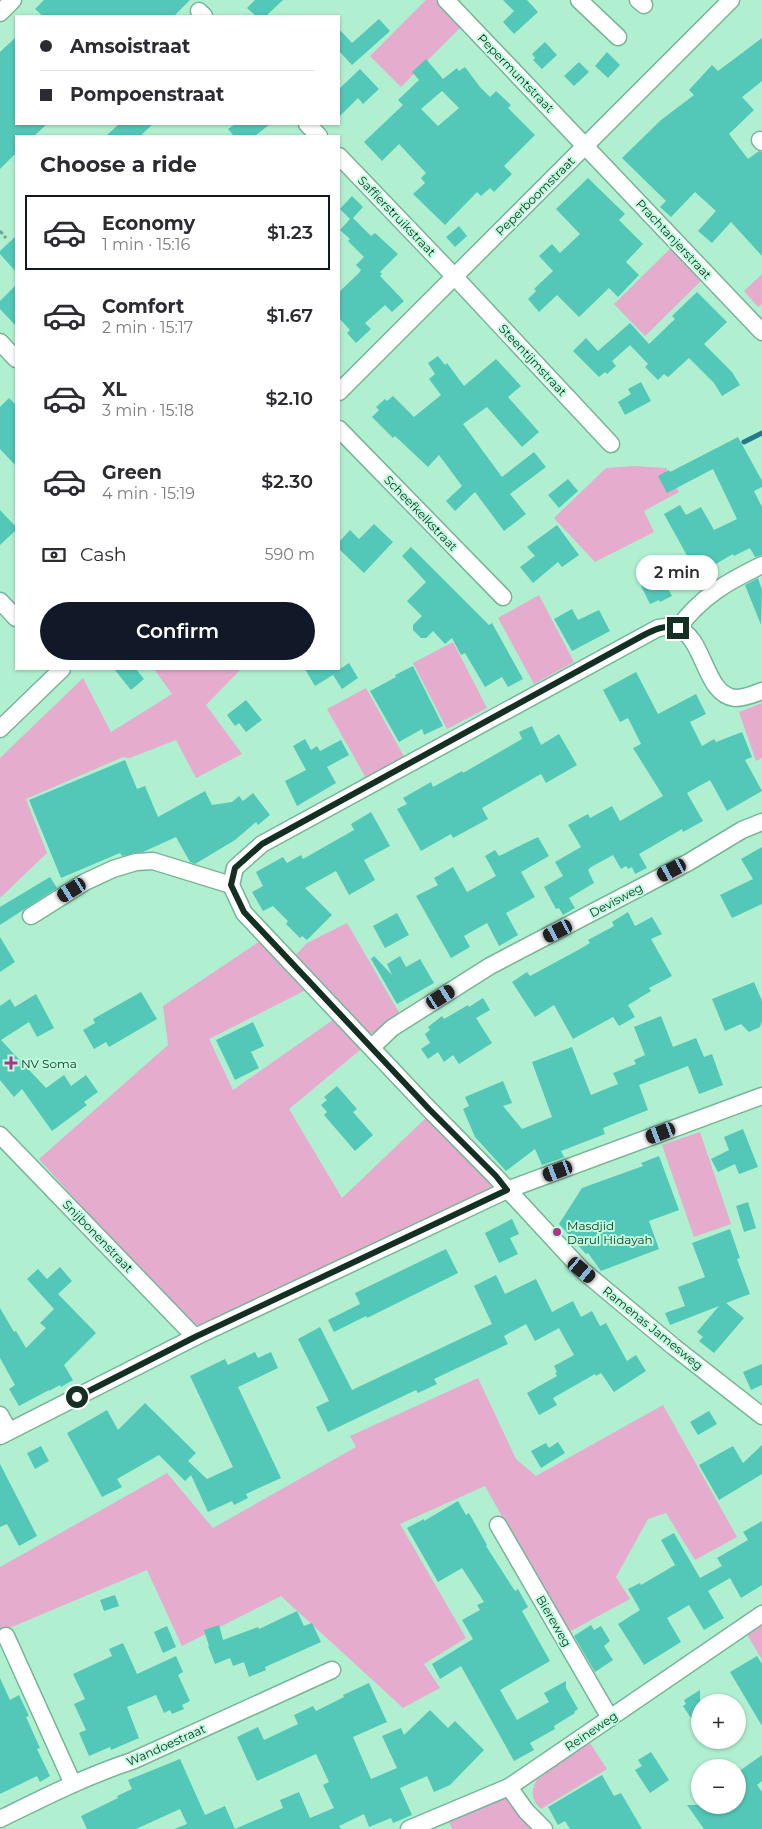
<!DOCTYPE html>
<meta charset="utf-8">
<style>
body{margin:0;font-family:Montserrat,sans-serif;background:#f2f2f3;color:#2b2b33;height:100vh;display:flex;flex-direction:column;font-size:19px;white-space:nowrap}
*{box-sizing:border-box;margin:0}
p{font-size:16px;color:#7c7c81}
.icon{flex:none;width:28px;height:28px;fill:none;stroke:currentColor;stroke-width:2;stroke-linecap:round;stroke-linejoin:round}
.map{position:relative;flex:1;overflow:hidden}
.side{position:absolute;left:15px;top:135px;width:325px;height:535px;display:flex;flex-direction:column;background:#fff;border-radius:0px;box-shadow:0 1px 4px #0004}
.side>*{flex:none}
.banner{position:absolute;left:15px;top:15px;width:325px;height:110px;border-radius:0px;box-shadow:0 1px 4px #0004;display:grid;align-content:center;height:110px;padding:0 25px;background:#fff}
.fabs{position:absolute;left:691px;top:1694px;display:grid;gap:10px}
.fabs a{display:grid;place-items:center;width:55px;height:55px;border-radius:50%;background:#fff;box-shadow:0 1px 4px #0004;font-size:25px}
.end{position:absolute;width:22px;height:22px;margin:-11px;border:6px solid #152f23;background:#fff;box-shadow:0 0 0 2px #fff}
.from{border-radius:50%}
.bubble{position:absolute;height:35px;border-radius:18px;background:#fff;box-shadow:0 1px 4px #0004;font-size:16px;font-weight:600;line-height:35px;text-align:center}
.car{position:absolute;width:15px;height:30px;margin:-15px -8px;border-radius:6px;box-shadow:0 0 4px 1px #0007;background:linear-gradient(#222 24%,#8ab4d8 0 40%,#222 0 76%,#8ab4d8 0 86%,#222 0)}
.banner b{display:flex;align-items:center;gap:18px;height:48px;font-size:19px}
.banner b+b{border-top:1px solid #e1e1e2}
.banner i{width:12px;height:12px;background:#2b2b33}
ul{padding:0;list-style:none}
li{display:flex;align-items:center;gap:15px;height:75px;margin:0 10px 8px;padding:0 15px;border:2px solid transparent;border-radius:0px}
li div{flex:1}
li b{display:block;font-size:19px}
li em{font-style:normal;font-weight:600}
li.current{border-color:#111827}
li>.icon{width:45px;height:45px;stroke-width:1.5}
h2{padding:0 25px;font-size:22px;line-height:60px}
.pay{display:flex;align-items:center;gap:12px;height:55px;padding:0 25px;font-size:19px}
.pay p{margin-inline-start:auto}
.button{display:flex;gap:10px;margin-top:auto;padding:10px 25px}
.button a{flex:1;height:58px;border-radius:30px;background:#111827;color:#fff;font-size:20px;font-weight:600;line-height:58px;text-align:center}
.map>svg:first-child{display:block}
</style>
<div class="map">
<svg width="762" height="1829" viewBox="0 0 762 1829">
<rect width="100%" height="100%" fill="#b0f0d1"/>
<!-- green -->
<g fill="#e5accd">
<polygon points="426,0 436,0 462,26 401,87 370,56"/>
<polygon points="673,246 703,279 645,336 614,304"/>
<polygon points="762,274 762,304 758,307 744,291"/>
<polygon points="634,466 666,468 679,492 644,511 654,532 595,562 554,518 606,468"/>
<polygon points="539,595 574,662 534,684 498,618"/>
<polygon points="453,642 487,708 447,729 413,663"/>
<polygon points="154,669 241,669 206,705 242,754 196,778 176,740 130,758 123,757 26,799 47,853 0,898 0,758 83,678 111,732 172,694"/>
<polygon points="366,688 406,760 367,780 327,709"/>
<polygon points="762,703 762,758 756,761 739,712"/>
<polygon points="347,923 401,1016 376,1033 368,1033 293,958 307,943"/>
<polygon points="260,941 308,989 209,1039 233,1090 337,1017 365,1046 289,1109 342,1198 429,1115 493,1183 493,1189 199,1328 188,1325 39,1159 168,1045 163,1006"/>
<polygon points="700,1132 731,1224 694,1237 662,1145"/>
<polygon points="478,1378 516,1459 536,1476 663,1405 737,1537 695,1560 666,1513 648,1519 616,1577 630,1599 567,1633 485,1486 400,1524 466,1638 424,1664 440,1688 403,1708 281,1596 182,1646 147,1570 0,1632 0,1567 167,1473 213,1528 356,1447 350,1436"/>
<polygon points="762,1621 762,1660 745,1631"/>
<path d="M590,1743L607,1769L541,1809C511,1780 570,1755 590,1743Z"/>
<polygon points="510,1796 533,1829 452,1829 449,1822"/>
</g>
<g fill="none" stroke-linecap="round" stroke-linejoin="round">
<!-- stream -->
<polyline stroke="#24798d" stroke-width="5" points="744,442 762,433"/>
</g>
<!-- building -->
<g fill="#53c7b8" fill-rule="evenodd">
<polygon points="44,0 190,0 174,16 43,16 35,9"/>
<polygon points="255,0 283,0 266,16 256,16 247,8"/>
<polygon points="503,0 527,0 538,12 514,34 503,22 514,11"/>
<polygon points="379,19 390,31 352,65 339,51 339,29 352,43"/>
<polygon points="16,37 16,124 47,124 34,136 16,136 16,153 0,169 0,52"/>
<polygon points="762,38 762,81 742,97 754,110 729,134 748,159 759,151 762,152 762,256 731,222 712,243 698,231 716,211 695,192 671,217 660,207 666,201 622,158 661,120 694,95 689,90 712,65 718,71"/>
<polygon points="545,42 557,55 542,69 533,60 535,58 532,54"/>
<polygon points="607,52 620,65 608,78 595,66"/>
<path d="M426,59L443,79L457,68L459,71L465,67L480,87L490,97L496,91L511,105L508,108L535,135L504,166L512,174L494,192L490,188L481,196L477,192L445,225L413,194L425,183L421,178L426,173L399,144L382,161L364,142L403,105L398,100L419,80L412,72ZM442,91L459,108L438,126L421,109Z"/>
<polygon points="579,62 589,72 574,86 564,76"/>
<polygon points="360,69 379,89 363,104 358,98 339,117 339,89"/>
<polygon points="119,124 153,124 140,136 106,136"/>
<polygon points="235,124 270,124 255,136 234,136 228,129"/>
<polygon points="588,178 625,214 619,220 643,244 626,262 639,275 618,297 609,288 579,317 557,295 539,312 528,299 536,291 534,289 553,271 539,256 552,244 560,253 580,234 556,209"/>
<polygon points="352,196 363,207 353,218 371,236 375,233 398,254 380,272 382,274 380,276 404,301 392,312 385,305 365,323 371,329 356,343 347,333 350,330 339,318 339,292 359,273 361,270 356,265 364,257 348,241 350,239 340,230 350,219 340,209"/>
<polygon points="459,226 467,236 455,247 446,237"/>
<polygon points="16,236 16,272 0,254 0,251"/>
<polygon points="16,285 16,326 0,309 0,301"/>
<polygon points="697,292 727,322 704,344 732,372 740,385 722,396 714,383 689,358 668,377 664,374 658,380 645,367 648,364 630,345 612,361 616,366 607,374 605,372 599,377 573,351 586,338 598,351 630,323 649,344 675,319 672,316"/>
<polygon points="438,356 445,365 447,363 464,386 496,359 521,386 508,397 539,432 522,447 487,407 463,424 502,477 534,452 546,467 510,494 526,514 504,531 475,492 455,511 446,501 462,486 439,455 428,467 395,436 393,438 372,417 379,410 376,407 385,399 387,401 393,396 414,417 441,395 429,379 435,374 428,363"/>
<polygon points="641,382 651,401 625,415 618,402 631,394 628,389"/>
<polygon points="9,398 16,405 16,466 0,449 0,407"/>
<polygon points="738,437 762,481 762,487 754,491 762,507 762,555 755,557 750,548 734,556 733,554 707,569 700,556 690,561 664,514 680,505 686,515 701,507 714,530 737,519 713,469 667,493 658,476 669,470 670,472"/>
<polygon points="568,479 578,491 559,508 548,495"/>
<polygon points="0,510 16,527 16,530 0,545"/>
<polygon points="374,524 393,542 364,573 339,549 339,542 350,530 359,539"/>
<polygon points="557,525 579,555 562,567 558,562 533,583 520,567 535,556 527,547"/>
<polygon points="411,547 489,625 492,623 523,679 508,687 502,677 485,687 465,653 461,655 452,638 445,644 433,631 426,638 421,638 413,630 413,625 422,616 407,601 426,582 402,556"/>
<polygon points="661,575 672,596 660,602 659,600 650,604 641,586"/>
<polygon points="758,578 762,590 761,625 745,585"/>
<polygon points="572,609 578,620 599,610 610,631 572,651 554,619"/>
<polygon points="349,663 358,678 342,689 333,675 315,686 305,669 340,669"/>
<polygon points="413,666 443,726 424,735 422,729 399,742 370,691 396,677 395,675"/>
<polygon points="114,669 136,669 144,679 131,690"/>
<polygon points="636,672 658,714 696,694 706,714 690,722 702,746 714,739 716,742 742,732 752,757 745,760 762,791 727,811 710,780 687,793 703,821 683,832 682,829 639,854 647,868 635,874 632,867 628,869 626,866 621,869 613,855 591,867 588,870 594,883 569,898 575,908 563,915 559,908 556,909 544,887 563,876 555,862 581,847 568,825 588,814 590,818 612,806 620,821 663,796 633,748 641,744 628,718 620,722 603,690"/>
<polygon points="246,700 262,720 246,732 239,723 235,726 227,715"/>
<polygon points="532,726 541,745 559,734 577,765 546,783 541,774 482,808 488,819 453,838 451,834 421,851 397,809 407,804 403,798 431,782 433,787 462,771 463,773 522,739 519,732"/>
<polygon points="305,739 311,750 317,746 320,751 341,740 349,755 327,767 336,783 297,806 285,781 306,770 293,746"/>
<polygon points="125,760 137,789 145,786 158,817 205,791 212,805 232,802 239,796 243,801 253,793 270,815 258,825 256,822 235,840 195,864 190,862 176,837 143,852 122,856 120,853 61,878 29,800"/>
<polygon points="371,812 390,846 364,860 375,880 349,895 336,871 305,888 332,915 307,940 302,936 300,938 286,924 288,921 273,906 263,911 252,892 263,886 256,872 283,857 287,863 301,855 303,859 354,830 351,824"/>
<polygon points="538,837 549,856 521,872 535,897 506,913 518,935 499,946 487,923 464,936 470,947 451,958 416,896 438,885 434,878 453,867 467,892 496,876 485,856 495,850 499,856"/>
<polygon points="762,847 762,904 732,918 720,895 753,879 741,859"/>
<polygon points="50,877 57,888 0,925 0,907"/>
<polygon points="628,912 635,926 652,917 662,934 651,939 672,976 649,988 651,991 628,1005 635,1017 619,1026 613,1017 573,1039 554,1005 535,1017 512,982 527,972 530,976 580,949 590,943 588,940 614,926 612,922"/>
<polygon points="397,913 409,935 385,948 373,926"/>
<polygon points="0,937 15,962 0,972"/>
<polygon points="374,956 392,975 387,964 400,956 406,967 420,959 434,983 397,1004 371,959"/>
<polygon points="754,982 762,1001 762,1021 760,1027 749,1032 741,1024 725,1031 712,999"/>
<polygon points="141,992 157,1019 109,1047 106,1042 94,1049 83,1030 95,1023 93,1019"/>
<polygon points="36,994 54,1028 37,1037 29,1022 1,1040 46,1088 64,1075 71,1086 86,1075 98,1092 84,1102 87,1105 52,1131 22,1089 14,1097 0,1080 0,1006 10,999 15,1007"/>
<polygon points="483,998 490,1010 476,1018 492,1043 459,1064 453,1055 444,1062 438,1052 428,1059 421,1049 430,1043 425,1034 430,1030 428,1027 442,1016 444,1019 468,1005 469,1007"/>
<polygon points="661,1016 673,1047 696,1038 704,1057 712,1054 723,1085 699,1094 688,1066 639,1085 648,1110 603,1128 605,1134 561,1151 564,1157 542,1165 535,1149 506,1171 475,1137 463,1109 469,1106 465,1097 503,1081 512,1103 503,1106 522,1129 552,1117 532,1062 572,1047 591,1095 618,1084 613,1073 636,1064 634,1060 645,1055 634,1027"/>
<polygon points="253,1022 264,1046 251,1052 259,1068 235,1080 216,1040"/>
<polygon points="337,1086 357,1109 353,1112 373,1135 355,1151 324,1115 327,1112 321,1105 327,1100 324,1097"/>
<polygon points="743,1129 758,1167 739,1174 735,1164 718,1172 711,1159 729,1150 724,1137"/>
<polygon points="659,1156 679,1210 649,1221 659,1249 601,1271 588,1253 586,1254 559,1224 582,1188 643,1166 641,1163"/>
<polygon points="748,1202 756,1228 744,1232 736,1206"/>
<polygon points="512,1219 519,1234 510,1238 518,1254 499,1263 485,1233"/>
<polygon points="730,1229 740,1258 737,1259 750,1294 726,1303 744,1318 714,1353 699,1341 703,1337 697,1332 719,1306 670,1325 665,1313 685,1306 678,1287 705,1277 692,1243"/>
<polygon points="446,1249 458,1273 367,1318 366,1316 334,1332 328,1320 360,1304 355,1293"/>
<polygon points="60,1267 72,1281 58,1294 96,1333 64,1365 73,1380 61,1387 60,1385 49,1391 49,1390 19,1406 9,1389 15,1385 0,1358 0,1308 14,1332 16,1331 26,1348 46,1328 40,1323 54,1309 27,1279 38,1269 47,1279"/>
<polygon points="496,1275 505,1294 536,1279 552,1312 573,1301 581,1317 592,1311 600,1326 606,1323 627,1361 636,1355 646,1371 614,1392 601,1373 596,1376 595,1374 553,1398 557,1405 539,1415 527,1393 557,1376 555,1373 557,1372 554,1366 574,1355 559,1328 535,1341 526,1324 504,1336 508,1344 434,1379 437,1384 418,1393 416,1390 328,1432 316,1407 329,1401 298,1339 320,1327 352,1390 492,1324 474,1286"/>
<polygon points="255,1352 258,1358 271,1352 278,1368 238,1387 281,1478 246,1494 248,1498 234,1505 232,1501 208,1512 191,1475 185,1481 159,1455 117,1479 122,1487 102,1497 67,1433 107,1410 118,1430 145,1403 196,1453 188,1461 207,1479 233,1467 190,1376 225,1359 228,1365"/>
<polygon points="762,1364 762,1385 751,1390 743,1372"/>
<polygon points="709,1411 717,1424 698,1435 690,1422"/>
<polygon points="558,1442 565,1453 541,1468 531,1451 546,1443 549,1448"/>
<polygon points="762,1445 762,1474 719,1500 699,1465 733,1446 743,1463"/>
<polygon points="41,1446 49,1461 35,1469 27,1453"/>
<polygon points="0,1464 37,1536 19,1546 7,1524 0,1527"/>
<polygon points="458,1501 466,1515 469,1513 487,1545 486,1546 515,1591 518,1589 528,1607 522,1611 550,1661 500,1690 517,1720 549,1702 544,1693 566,1681 566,1688 578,1709 574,1712 575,1713 554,1726 555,1729 530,1743 534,1750 514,1761 461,1666 440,1679 432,1664 473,1639 462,1620 480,1610 477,1605 484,1602 462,1568 438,1582 407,1528 424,1519 424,1521"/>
<polygon points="762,1521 762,1585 741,1598 730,1578 708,1591 724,1618 704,1630 689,1605 667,1618 681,1642 644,1665 618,1624 640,1610 628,1589 640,1583 641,1585 675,1565 661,1540 674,1533 700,1578 722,1566 717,1558 748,1540 743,1532"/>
<polygon points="115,1595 119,1606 104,1611 100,1600"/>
<polygon points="297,1611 304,1626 312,1623 321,1642 265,1667 266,1670 249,1677 244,1662 233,1666 230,1658 215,1664 208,1646 209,1646 204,1630 219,1625 223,1640 258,1627 259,1629"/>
<polygon points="591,1625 594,1630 601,1626 610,1641 604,1646 613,1660 595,1672 574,1636"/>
<polygon points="167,1626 176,1647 163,1653 154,1632"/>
<polygon points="123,1643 137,1674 176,1656 183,1672 178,1675 190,1701 182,1705 184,1709 172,1714 170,1710 164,1713 156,1695 127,1707 139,1738 111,1750 110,1747 89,1756 79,1733 86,1730 74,1704 85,1699 73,1674 112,1656 109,1649"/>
<polygon points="757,1656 762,1664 762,1726 730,1672"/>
<polygon points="0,1678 10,1700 19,1695 29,1716 26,1717 40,1748 37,1749 50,1776 40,1782 37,1776 0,1794"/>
<polygon points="369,1683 387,1722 353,1737 371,1779 397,1768 382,1736 401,1728 404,1735 430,1710 448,1728 455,1721 484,1750 450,1785 434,1792 427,1776 400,1788 412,1815 393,1823 391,1818 369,1827 364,1814 339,1826 341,1829 235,1829 283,1808 280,1800 299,1792 310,1818 334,1808 323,1785 329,1782 316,1754 257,1781 237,1737 258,1727 264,1740 298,1724 294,1715 313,1706 316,1711 344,1697 343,1695"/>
<polygon points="700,1690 700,1732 683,1706 686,1704 684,1700"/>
<polygon points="651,1752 669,1780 650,1793 635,1770 642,1766 638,1760"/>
<polygon points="762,1755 762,1781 757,1785 762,1792 762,1829 704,1829 687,1805 738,1805 738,1772"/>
<polygon points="180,1759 205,1815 225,1806 235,1829 174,1829 187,1824 180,1809 136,1829 87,1829 81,1816 118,1798 117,1796 132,1789 128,1780"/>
<polygon points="602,1775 614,1796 621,1793 642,1829 570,1829 565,1821 558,1825 548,1807"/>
</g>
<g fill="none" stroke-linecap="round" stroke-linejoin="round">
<defs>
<g id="minor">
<polyline points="446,0 762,332"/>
<polyline points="579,0 618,37"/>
<polyline points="638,0 644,5"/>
<polyline points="199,11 204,16"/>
<polyline points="0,13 13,0"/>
<polyline points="307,124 319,136"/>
<polyline points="760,140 762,142"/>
<polyline points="339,156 454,276 611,444"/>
<polyline points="0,342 16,359"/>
<polyline points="339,392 731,0"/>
<polyline points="339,429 503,597"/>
<polyline points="0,601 16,618"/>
<path d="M678,628C702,596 727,582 762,565"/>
<polyline points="0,729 62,669"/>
<path d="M231,885L235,868L262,844L658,628C664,627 670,626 677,628C705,637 704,695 735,698C745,698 754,694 762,691"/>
<polyline points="31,916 85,882 113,869 136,862 153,861 231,885 244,913 429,1109 495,1176 582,1270 674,1347 762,1416"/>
<polyline points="372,1047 392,1028 490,966 689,862 742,830 762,822"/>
<polyline points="0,1135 195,1337"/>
<polyline points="0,1415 9,1431"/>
<polyline points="0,1436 195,1337 507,1190 762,1096"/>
<polyline points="498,1525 610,1718"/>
<polyline points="6,1636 73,1784"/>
<polyline points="509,1787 526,1811 544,1829"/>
<path d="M0,1819C43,1798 86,1776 132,1761L332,1670"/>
<polyline points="409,1829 509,1787 762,1614"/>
</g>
</defs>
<!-- minor casing -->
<use href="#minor" stroke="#77b597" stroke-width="19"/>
<!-- path -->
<polyline stroke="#73a48d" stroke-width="3" stroke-dasharray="4 2.5" stroke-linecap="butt" points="0,231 6,238"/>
<!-- minor -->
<use href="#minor" stroke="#fff" stroke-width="16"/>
</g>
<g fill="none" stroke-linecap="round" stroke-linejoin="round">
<!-- route -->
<path stroke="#152f23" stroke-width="6" d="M77,1397L195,1337L507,1190L496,1176L429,1109L244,912L231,885L235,868L262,844L642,636C655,629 664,625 678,628"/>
</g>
<!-- markers -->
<g fill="#ae3387" stroke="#bdfdde" stroke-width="2">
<path d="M8.5 1055.5h5v5h5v5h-5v5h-5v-5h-5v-5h5z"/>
<circle cx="557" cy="1232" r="5"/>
</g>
<g text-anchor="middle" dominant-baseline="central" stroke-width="4" stroke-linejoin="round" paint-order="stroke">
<!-- street labels -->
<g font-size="12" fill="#152f23" stroke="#bdfdde">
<text transform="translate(516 73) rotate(46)">Pepermuntstraat</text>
<text transform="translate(535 196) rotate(-45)">Peperboomstraat</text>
<text transform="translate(397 216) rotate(46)">Saffierstruikstraat</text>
<text transform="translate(674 239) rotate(47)">Prachtanjerstraat</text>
<text transform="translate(533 360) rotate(47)">Steentijmstraat</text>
<text transform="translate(421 513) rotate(46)">Scheefkelkstraat</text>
<text transform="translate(616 900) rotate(-28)">Devisweg</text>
<text transform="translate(98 1236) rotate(46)">Snijbonenstraat</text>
<text transform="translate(653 1328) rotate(39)">Ramenas Jamesweg</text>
<text transform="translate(554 1621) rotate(60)">Biereweg</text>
<text transform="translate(591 1731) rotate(-34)">Reineweg</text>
<text transform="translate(166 1745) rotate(-24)">Wandoestraat</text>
</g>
<!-- poi labels -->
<g font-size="12" fill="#152f23" stroke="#bdfdde" text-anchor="start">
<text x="21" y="1063">NV Soma</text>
<text x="567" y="1225">Masdjid<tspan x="567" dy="14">Darul Hidayah</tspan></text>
</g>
</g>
</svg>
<div class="fabs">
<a>+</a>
<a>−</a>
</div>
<i class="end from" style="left:77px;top:1397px"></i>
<i class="end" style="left:678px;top:628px"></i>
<div class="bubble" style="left:636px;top:555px;width:82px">2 min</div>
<i class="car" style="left:672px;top:870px;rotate:242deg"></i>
<i class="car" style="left:72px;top:890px;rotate:238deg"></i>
<i class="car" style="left:558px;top:931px;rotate:243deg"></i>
<i class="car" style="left:441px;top:997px;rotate:58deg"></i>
<i class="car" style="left:661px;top:1133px;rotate:249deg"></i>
<i class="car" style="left:558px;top:1171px;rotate:249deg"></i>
<i class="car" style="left:582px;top:1270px;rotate:130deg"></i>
<div class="banner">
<b><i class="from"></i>Amsoistraat</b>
<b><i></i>Pompoenstraat</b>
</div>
<section class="side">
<h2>Choose a ride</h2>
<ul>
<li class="current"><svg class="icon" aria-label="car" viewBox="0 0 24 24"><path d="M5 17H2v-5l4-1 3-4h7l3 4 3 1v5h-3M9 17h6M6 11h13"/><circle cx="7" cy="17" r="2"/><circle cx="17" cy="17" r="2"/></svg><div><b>Economy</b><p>1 min · 15:16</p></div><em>$1.23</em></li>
<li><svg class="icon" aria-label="car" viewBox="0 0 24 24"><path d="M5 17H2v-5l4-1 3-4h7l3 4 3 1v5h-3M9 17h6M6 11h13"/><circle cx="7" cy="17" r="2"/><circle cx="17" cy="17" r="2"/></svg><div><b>Comfort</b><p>2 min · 15:17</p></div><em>$1.67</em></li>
<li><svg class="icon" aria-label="car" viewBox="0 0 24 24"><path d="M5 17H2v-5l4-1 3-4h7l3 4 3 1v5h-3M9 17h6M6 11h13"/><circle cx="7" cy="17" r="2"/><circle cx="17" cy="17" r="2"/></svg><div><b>XL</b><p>3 min · 15:18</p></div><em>$2.10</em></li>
<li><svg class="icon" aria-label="car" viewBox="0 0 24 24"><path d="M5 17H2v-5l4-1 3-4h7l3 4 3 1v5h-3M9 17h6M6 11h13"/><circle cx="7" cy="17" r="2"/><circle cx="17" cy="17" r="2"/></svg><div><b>Green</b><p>4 min · 15:19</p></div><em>$2.30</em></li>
</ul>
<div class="pay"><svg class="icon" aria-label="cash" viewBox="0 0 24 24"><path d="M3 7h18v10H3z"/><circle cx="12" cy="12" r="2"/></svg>Cash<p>590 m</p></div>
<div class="button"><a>Confirm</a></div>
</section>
</div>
